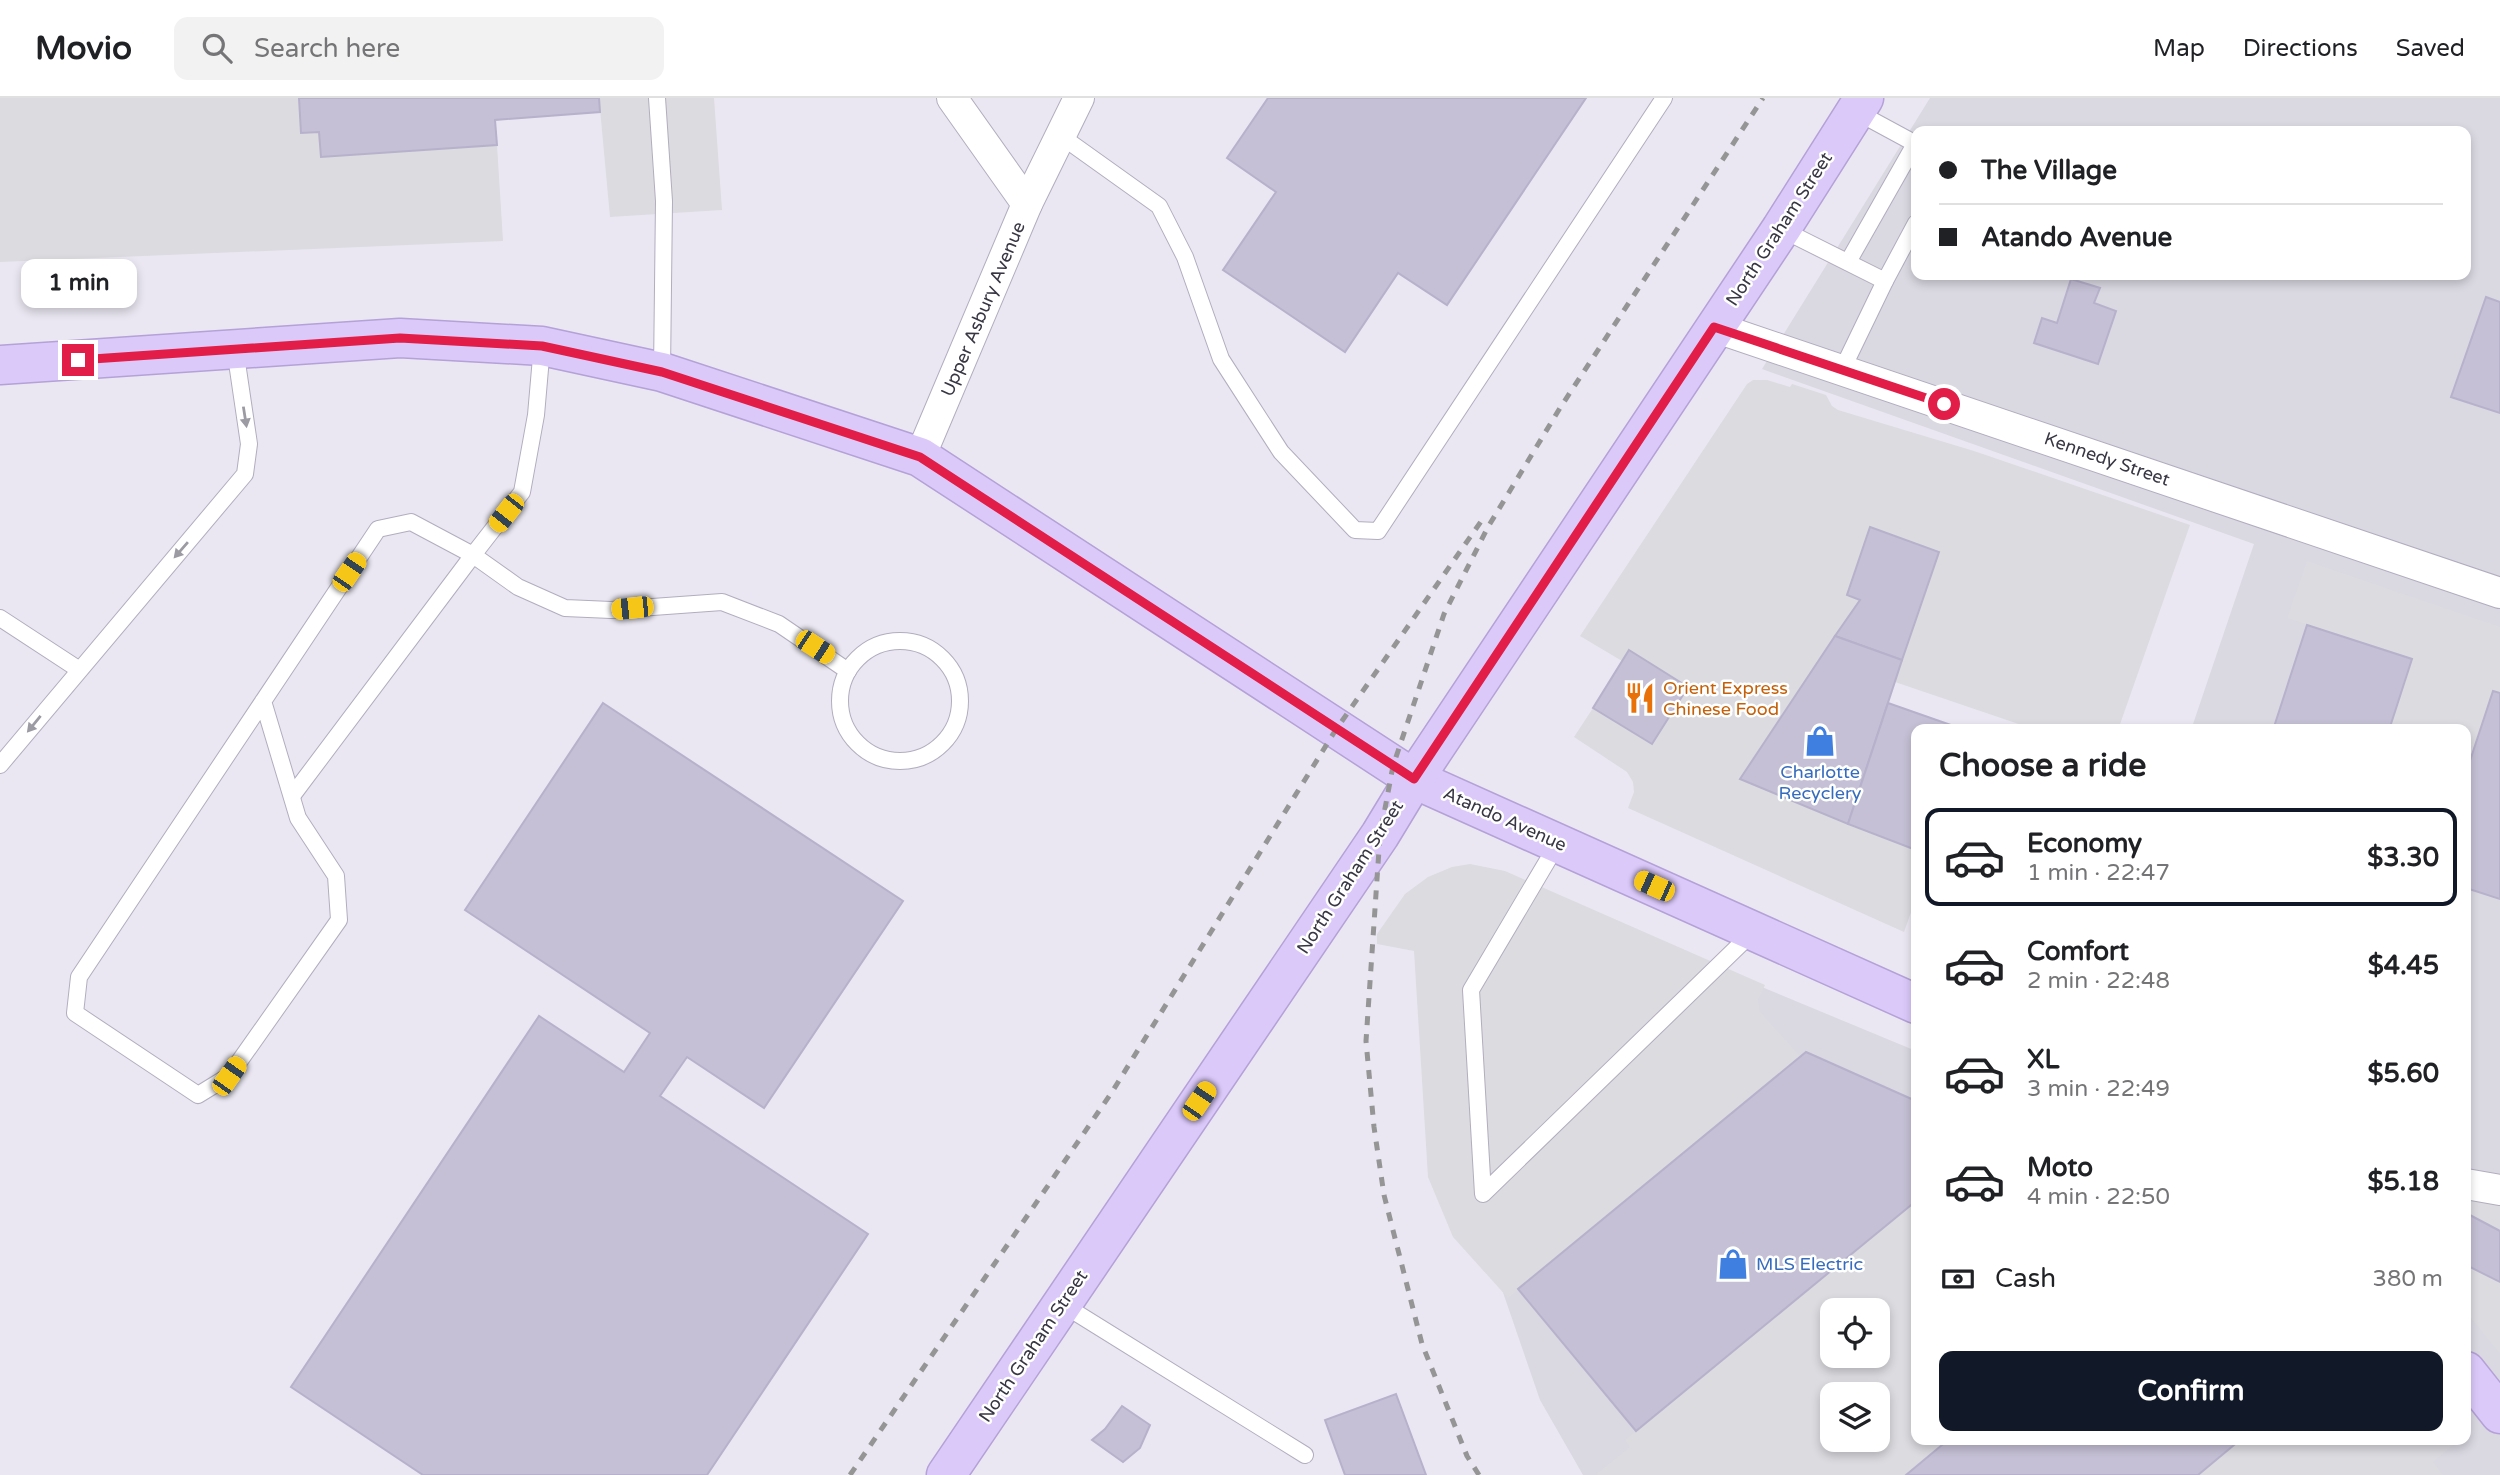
<!DOCTYPE html>
<meta charset="utf-8">
<style>
body{margin:0;font-family:"Varela Round",sans-serif;background:#f2f2f2;color:#202124;height:100vh;display:flex;flex-direction:column;font-size:26px;white-space:nowrap}
*{box-sizing:border-box;margin:0}
p{font-size:23px;color:#757577}
.icon{flex:none;width:38px;height:38px;fill:none;stroke:currentColor;stroke-width:2;stroke-linecap:round;stroke-linejoin:round}
.map{position:relative;flex:1;overflow:hidden}
.sheet{position:absolute;left:1911px;top:626px;width:560px;height:721px;display:flex;flex-direction:column;background:#fff;border-radius:14px;box-shadow:0 4px 10px #0003}
.sheet>*{flex:none}
.top-card{position:absolute;left:1911px;top:28px;width:560px;height:154px;border-radius:14px;box-shadow:0 4px 10px #0003;display:grid;align-content:center;height:154px;padding:0 28px;background:#fff}
.tools{position:absolute;left:1820px;top:1200px;display:grid;gap:14px}
.tools a{display:grid;place-items:center;width:70px;height:70px;border-radius:14px;background:#fff;box-shadow:0 4px 10px #0003;font-size:35px}
.end{position:absolute;width:32px;height:32px;margin:-16px;border:9px solid #e11d48;background:#fff;box-shadow:0 0 0 4px #fff}
.from{border-radius:50%}
.bubble{position:absolute;height:49px;border-radius:14px;background:#fff;box-shadow:0 4px 10px #0003;font-size:23px;font-weight:800;line-height:49px;text-align:center}
.car{position:absolute;width:21px;height:42px;margin:-21px -10px;border-radius:9px;box-shadow:0 0 5px 2px #0007;background:linear-gradient(#f5c518 24%,#345 0 40%,#f5c518 0 76%,#345 0 86%,#f5c518 0)}
.top-card b{display:flex;align-items:center;gap:24px;height:66px;font-size:26px}
.top-card b+b{border-top:2px solid #e0e0e0}
.top-card i{width:18px;height:18px;background:#202124}
ul{padding:0;list-style:none}
li{display:flex;align-items:center;gap:21px;height:98px;margin:0 14px 10px;padding:0 14px;border:4px solid transparent;border-radius:14px}
li div{flex:1}
li b{display:block;font-size:26px}
li em{font-style:normal;font-weight:800}
li.selected{border-color:#111827}
li>.icon{width:63px;height:63px;stroke-width:1.5}
h2{padding:0 28px;font-size:32px;line-height:84px}
.pay{display:flex;align-items:center;gap:18px;height:77px;padding:0 28px;font-size:26px}
.pay p{margin-inline-start:auto}
.button{display:flex;gap:14px;margin-top:auto;padding:14px 28px}
.button a{flex:1;height:80px;border-radius:14px;background:#111827;color:#fff;font-size:28px;font-weight:800;line-height:80px;text-align:center}
header{display:flex;align-items:center;gap:42px;box-sizing:border-box;height:98px;padding:0 35px;background:#fff;border-bottom:2px solid #e0e0e0}
header strong{font-size:33px}
nav{display:flex;gap:38px;margin-inline-start:auto;font-size:24px}
.search{width:490px;height:63px;background:#f2f2f2;display:flex;align-items:center;gap:18px;box-sizing:border-box;padding:0 24px;border-radius:14px;color:#757577;font-size:26px}
.map>svg:first-child{display:block}
</style>
<header>
<strong>Movio</strong>
<div class="search"><svg class="icon" aria-label="search" viewBox="0 0 24 24"><circle cx="10" cy="10" r="6"/><path d="M15 15l6 6"/></svg>Search here</div>
<nav><a>Map</a><a>Directions</a><a>Saved</a></nav>
</header>
<div class="map">
<svg width="2500" height="1377" viewBox="0 0 2500 1377">
<rect width="100%" height="100%" fill="#eae7f2"/>
<!-- industrial -->
<path fill="#dad8e1" fill-rule="evenodd" d="M1930,0H2500V1377H1583L1540,1302L1486,1145L1499,780L1916,953V1342H2466V632H2191L2254,446L1762,271ZM1916,33H2466V177H1916ZM1832,1213H1878V1258H1832ZM1832,1297H1878V1342H1832Z"/>
<!-- parking -->
<g fill="#dcdbe0" fill-rule="evenodd">
<polygon points="0,0 299,0 301,35 319,34 321,59 497,47 503,143 0,164"/>
<polygon points="599,0 714,0 722,112 610,119"/>
<polygon points="1753,282 1767,282 1790,289 1792,286 1826,297 1832,308 1838,312 1974,353 2190,427 2118,632 2036,632 1895,584 1939,454 1870,429 1847,497 1860,502 1848,726 1916,752 1916,800 1904,834 1628,710 1634,694 1633,684 1627,674 1574,639 1593,610 1652,646 1687,590 1629,552 1622,563 1580,538 1747,286"/>
<polygon points="2307,463 2500,529 2500,595 2493,593 2466,675 2466,632 2389,632 2412,560 2287,520"/>
<polygon points="1470,766 1505,773 1765,887 1758,902 1760,914 1801,959 1508,1200 1453,1139 1428,1079 1414,853 1377,846 1377,836 1405,796 1428,779 1452,769"/>
<polygon points="2466,1101 2500,1107 2500,1133 2466,1115"/>
<path d="M1916,1103V1342H1948L1906,1377H1595L1630,1349L1625,1342ZM1832,1213H1878V1258H1832ZM1832,1297H1878V1342H1832Z"/>
<polygon points="2466,1167 2500,1183 2500,1256 2466,1214"/>
<polygon points="2240,1342 2459,1342 2433,1364 2443,1377 2198,1377"/>
</g>
<!-- building -->
<g fill="#c5c0d5" stroke="#b7b1cc" stroke-width="2">
<polygon points="299,0 599,0 600,14 495,22 497,47 321,59 319,34 301,35"/>
<polygon points="1268,0 1586,0 1447,207 1398,175 1345,254 1223,172 1276,94 1227,60"/>
<polygon points="2071,181 2100,190 2094,205 2116,213 2098,266 2034,245 2042,220 2057,225"/>
<polygon points="2486,199 2500,204 2500,315 2451,299"/>
<polygon points="1870,429 1939,454 1902,562 1835,538 1860,502 1847,497"/>
<polygon points="2307,527 2412,561 2389,632 2273,632"/>
<polygon points="1835,538 1902,562 1848,726 1740,681"/>
<polygon points="1629,552 1688,589 1652,646 1593,610"/>
<polygon points="2493,593 2500,595 2500,801 2466,790 2466,675"/>
<polygon points="603,605 903,803 764,1010 687,959 660,998 868,1136 707,1377 423,1377 291,1289 539,918 624,974 650,935 465,812"/>
<polygon points="1888,605 1965,632 1916,632 1916,752 1848,726"/>
<polygon points="1806,954 1916,1003 1916,1103 1636,1333 1518,1191"/>
<polygon points="2466,1115 2500,1133 2500,1184 2466,1167"/>
<polygon points="1396,1296 1426,1377 1345,1377 1325,1322"/>
<polygon points="1122,1308 1150,1327 1140,1350 1123,1364 1092,1342 1105,1331"/>
<polygon points="1948,1342 2240,1342 2198,1377 1906,1377"/>
</g>
<g fill="none" stroke-linecap="round" stroke-linejoin="round">
<defs>
<g id="service">
<polyline points="657,0 664,103 662,274"/>
<polyline points="1855,13 1916,46"/>
<polyline points="1061,38 1159,108 1185,159 1221,261 1281,354 1355,432 1378,433 1664,0"/>
<polyline points="1781,131 1885,183 1916,125"/>
<polyline points="1848,164 1915,46"/>
<polyline points="1842,272 1885,183"/>
<polyline points="0,520 78,571"/>
<circle cx="900" cy="603" r="60"/>
<polyline points="263,603 298,720 336,778 339,822 229,978 198,997 75,915 79,879 378,431 411,424 473,457 522,394 536,317 542,248"/>
<polyline points="0,667 245,376 249,346 235,251"/>
<polyline points="292,698 473,457 518,489 565,510 611,512 722,504 779,526 848,573"/>
<polyline points="1558,745 1471,892 1483,1096 1752,835"/>
<polyline points="1062,1206 1305,1357"/>
</g>
<g id="minor">
<polyline points="1027,106 1079,0"/>
<polyline points="1714,229 2500,495"/>
<polyline points="920,359 1027,106 952,0"/>
<polyline points="2466,1086 2500,1092"/>
</g>
<g id="secondary">
<polyline points="0,267 400,240 542,248 662,274 920,359 1414,681 1916,906"/>
<polyline points="2466,1273 2500,1316"/>
<polyline points="946,1377 1380,737 1414,681 1781,131 1864,0"/>
</g>
</defs>
<!-- service casing -->
<use href="#service" stroke="#b2adbf" stroke-width="18"/>
<!-- minor casing -->
<use href="#minor" stroke="#b2adbf" stroke-width="32"/>
<!-- secondary casing -->
<use href="#secondary" stroke="#b4a1d7" stroke-width="41"/>
<!-- service -->
<use href="#service" stroke="#fff" stroke-width="16"/>
<!-- minor -->
<use href="#minor" stroke="#fff" stroke-width="30"/>
<!-- secondary -->
<use href="#secondary" stroke="#dbc9fa" stroke-width="38"/>
<!-- rail -->
<g stroke="#959595" stroke-width="5" stroke-dasharray="9 9" stroke-linecap="butt">
<polyline points="850,1377 1112,994 1335,633 1482,422"/>
<polyline points="1479,1377 1467,1358 1422,1246 1384,1097 1374,1029 1366,943 1380,737 1393,668 1444,516 1488,429 1560,310 1763,0"/>
</g>
</g>
<!-- one-way arrows -->
<defs><path id="oneway-solid" d="M-6-.8H1V-3.2L6.5 0L1 3.2V.8H-6Z" transform="scale(1.75)"/></defs>
<g fill="#9c9aa2">
<use href="#oneway-solid" transform="translate(245 319) rotate(81)"/>
<use href="#oneway-solid" transform="translate(181 452) rotate(131)"/>
<use href="#oneway-solid" transform="translate(34 626) rotate(129)"/>
</g>
<g fill="none" stroke-linecap="round" stroke-linejoin="round">
<!-- route -->
<polyline stroke="#e11d48" stroke-width="9" points="78,262 400,240 542,248 662,274 920,359 1414,681 1714,229 1944,306"/>
</g>
<!-- icons -->
<defs>
<symbol id="restaurant-bare" viewBox="-9 -9 18 18"><path d="M-5-6h1v4h1v-4h1v4h1v-4h1v5L-1.5 .5V6h-2V.5L-5-1ZM5-6V6H3V1.5H1.5Q1.5-4 5-6Z" fill="#e8710a" stroke="#fff" stroke-width="2.5" paint-order="stroke"/></symbol>
<symbol id="shop-bare" viewBox="-9 -9 18 18"><path d="M-5-2.5h2.3a2.7 3.5 0 0 1 5.4 0H5L5.5 6h-11ZM-1.5-2.5h3a1.5 2.3 0 0 0-3 0Z" fill="#3f7fe0" stroke="#fff" stroke-width="2.5" paint-order="stroke"/></symbol>
</defs>
<g fill-rule="evenodd">
<use href="#restaurant-bare" x="1618" y="578" width="44" height="44"/>
<use href="#shop-bare" x="1798" y="621" width="44" height="44"/>
<use href="#shop-bare" x="1711" y="1144" width="44" height="44"/>
</g>
<g text-anchor="middle" dominant-baseline="central" stroke-width="5" stroke-linejoin="round" paint-order="stroke">
<!-- street labels -->
<g font-size="18" fill="#393644" stroke="#fff">
<text transform="translate(1779 131) rotate(-57)">North Graham Street</text>
<text transform="translate(983 211) rotate(-67)">Upper Asbury Avenue</text>
<text transform="translate(2107 361) rotate(19)">Kennedy Street</text>
<text transform="translate(1505 721) rotate(24)">Atando Avenue</text>
<text transform="translate(1350 779) rotate(-57)">North Graham Street</text>
<text transform="translate(1033 1248) rotate(-56)">North Graham Street</text>
</g>
<!-- food labels -->
<g font-size="18" fill="#c56008" stroke="#fff" text-anchor="start">
<text x="1663" y="590">Orient Express<tspan x="1663" dy="21">Chinese Food</tspan></text>
</g>
<!-- shop labels -->
<g font-size="18" fill="#366cbe" stroke="#fff">
<text x="1820" y="674">Charlotte<tspan x="1820" dy="21">Recyclery</tspan></text>
<text x="1756" y="1166" text-anchor="start">MLS Electric</text>
</g>
</g>
</svg>
<div class="tools">
<a><svg class="icon" aria-label="locate" viewBox="0 0 24 24"><circle cx="12" cy="12" r="6"/><path d="M12 2v4M12 18v4M2 12h4M18 12h4"/></svg></a>
<a><svg class="icon" aria-label="layers" viewBox="0 0 24 24"><path d="M12 4l9 5-9 5-9-5zM3 14l9 5 9-5"/></svg></a>
</div>
<i class="end from" style="left:1944px;top:306px"></i>
<i class="end" style="left:78px;top:262px"></i>
<div class="bubble" style="left:21px;top:161px;width:116px">1 min</div>
<i class="car" style="left:506px;top:415px;rotate:218deg"></i>
<i class="car" style="left:349px;top:474px;rotate:34deg"></i>
<i class="car" style="left:632px;top:510px;rotate:264deg"></i>
<i class="car" style="left:815px;top:549px;rotate:123deg"></i>
<i class="car" style="left:1654px;top:788px;rotate:294deg"></i>
<i class="car" style="left:229px;top:978px;rotate:35deg"></i>
<i class="car" style="left:1199px;top:1003px;rotate:34deg"></i>
<div class="top-card">
<b><i class="from"></i>The Village</b>
<b><i></i>Atando Avenue</b>
</div>
<section class="sheet">
<h2>Choose a ride</h2>
<ul>
<li class="selected"><svg class="icon" aria-label="car" viewBox="0 0 24 24"><path d="M5 17H2v-5l4-1 3-4h7l3 4 3 1v5h-3M9 17h6M6 11h13"/><circle cx="7" cy="17" r="2"/><circle cx="17" cy="17" r="2"/></svg><div><b>Economy</b><p>1 min · 22:47</p></div><em>$3.30</em></li>
<li><svg class="icon" aria-label="car" viewBox="0 0 24 24"><path d="M5 17H2v-5l4-1 3-4h7l3 4 3 1v5h-3M9 17h6M6 11h13"/><circle cx="7" cy="17" r="2"/><circle cx="17" cy="17" r="2"/></svg><div><b>Comfort</b><p>2 min · 22:48</p></div><em>$4.45</em></li>
<li><svg class="icon" aria-label="car" viewBox="0 0 24 24"><path d="M5 17H2v-5l4-1 3-4h7l3 4 3 1v5h-3M9 17h6M6 11h13"/><circle cx="7" cy="17" r="2"/><circle cx="17" cy="17" r="2"/></svg><div><b>XL</b><p>3 min · 22:49</p></div><em>$5.60</em></li>
<li><svg class="icon" aria-label="car" viewBox="0 0 24 24"><path d="M5 17H2v-5l4-1 3-4h7l3 4 3 1v5h-3M9 17h6M6 11h13"/><circle cx="7" cy="17" r="2"/><circle cx="17" cy="17" r="2"/></svg><div><b>Moto</b><p>4 min · 22:50</p></div><em>$5.18</em></li>
</ul>
<div class="pay"><svg class="icon" aria-label="cash" viewBox="0 0 24 24"><path d="M3 7h18v10H3z"/><circle cx="12" cy="12" r="2"/></svg>Cash<p>380 m</p></div>
<div class="button"><a>Confirm</a></div>
</section>
</div>
